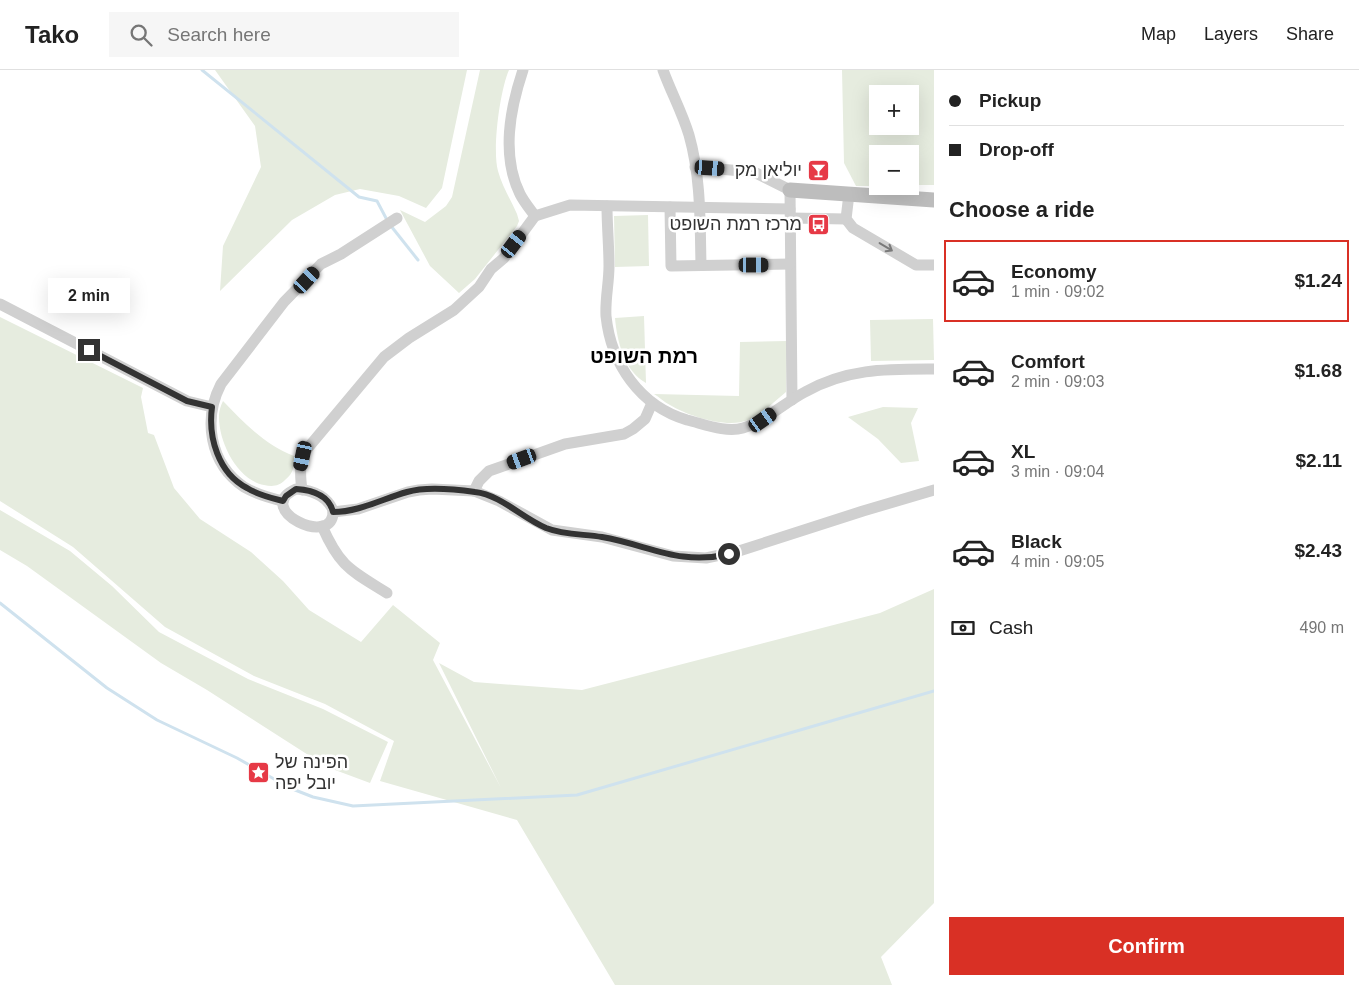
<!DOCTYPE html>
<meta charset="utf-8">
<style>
body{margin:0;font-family:Arial,Heebo,sans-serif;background:#f6f6f6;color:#222;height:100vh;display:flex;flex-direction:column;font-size:19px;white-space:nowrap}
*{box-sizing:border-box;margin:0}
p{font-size:16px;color:#767676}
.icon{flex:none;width:28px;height:28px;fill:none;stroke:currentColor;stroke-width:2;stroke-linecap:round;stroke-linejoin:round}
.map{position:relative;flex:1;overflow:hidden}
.panel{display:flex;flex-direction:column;background:#fff;width:425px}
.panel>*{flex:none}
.banner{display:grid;align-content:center;height:110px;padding:0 15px;background:#fff}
.fabs{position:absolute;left:869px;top:15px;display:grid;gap:10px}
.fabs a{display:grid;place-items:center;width:50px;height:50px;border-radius:0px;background:#fff;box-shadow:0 5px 20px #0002;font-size:25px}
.end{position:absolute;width:22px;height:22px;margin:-11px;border:6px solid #333;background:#fff;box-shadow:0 0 0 2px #fff}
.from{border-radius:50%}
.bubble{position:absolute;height:35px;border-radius:0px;background:#fff;box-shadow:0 5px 20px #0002;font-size:16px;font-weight:700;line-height:35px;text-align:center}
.car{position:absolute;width:15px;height:30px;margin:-15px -8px;border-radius:6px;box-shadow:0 0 4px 1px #0007;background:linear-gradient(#222 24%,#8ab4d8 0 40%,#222 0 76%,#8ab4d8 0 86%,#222 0)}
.banner b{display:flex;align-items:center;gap:18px;height:48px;font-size:19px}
.banner b+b{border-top:1px solid #e0e0e0}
.banner i{width:12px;height:12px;background:#222}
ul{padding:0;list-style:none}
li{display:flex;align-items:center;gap:15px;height:82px;margin:0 10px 8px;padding:0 5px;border:2px solid transparent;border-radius:0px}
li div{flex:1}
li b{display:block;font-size:19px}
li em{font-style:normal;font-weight:700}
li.selected{border-color:#d93025}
li>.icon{width:45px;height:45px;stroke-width:1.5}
h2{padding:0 15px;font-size:22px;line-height:60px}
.pay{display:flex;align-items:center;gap:12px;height:55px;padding:0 15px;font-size:19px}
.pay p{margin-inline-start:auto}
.button{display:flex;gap:10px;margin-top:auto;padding:10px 15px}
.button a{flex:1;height:58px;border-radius:0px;background:#d93025;color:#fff;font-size:20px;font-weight:700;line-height:58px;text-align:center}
header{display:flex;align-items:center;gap:30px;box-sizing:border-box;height:70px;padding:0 25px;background:#fff;border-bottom:1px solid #e0e0e0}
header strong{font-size:24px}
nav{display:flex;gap:28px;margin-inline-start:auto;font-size:18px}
.search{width:350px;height:45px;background:#f6f6f6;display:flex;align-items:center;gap:12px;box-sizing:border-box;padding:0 18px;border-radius:0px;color:#767676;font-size:19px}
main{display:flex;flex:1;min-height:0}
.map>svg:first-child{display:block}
</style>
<header>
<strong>Tako</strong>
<div class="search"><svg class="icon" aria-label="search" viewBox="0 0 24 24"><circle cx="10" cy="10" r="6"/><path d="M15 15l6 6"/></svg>Search here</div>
<nav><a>Map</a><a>Layers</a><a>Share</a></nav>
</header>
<main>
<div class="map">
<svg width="934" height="915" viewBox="0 0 934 915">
<rect width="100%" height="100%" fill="#fff"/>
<!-- green -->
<g fill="#e6ecdf" fill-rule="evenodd">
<polygon points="215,0 467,0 442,118 426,138 399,126 360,119 335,125 292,150 220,221 223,176 261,97 255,56"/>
<path d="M480,0H509C500,20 492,80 498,101C502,116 511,130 517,144L519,151L517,156L475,209L459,223L430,196L400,140L425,152L446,136L452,127Z"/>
<path d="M842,0H934V115H910V84H878L877,116H856L844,93ZM878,24H910V56H878Z"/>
<polygon points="648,145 649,196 615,197 614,146"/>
<path d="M644,246L646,313C624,301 617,271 615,248Z"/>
<polygon points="0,247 143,318 141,327 148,363 154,365 174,418 200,449 251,482 283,511 309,540 361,572 393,535 440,573 433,590 501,718 439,593 474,612 582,620 880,543 934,519 934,833 881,887 892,915 615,915 517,750 380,711 394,671 325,634 254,606 165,557 73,477 0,431"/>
<polygon points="933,249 934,290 871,291 870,250"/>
<path d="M787,271L786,322C775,331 762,344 748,350C728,359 688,346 670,335C664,332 659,327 654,324L739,326L740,272Z"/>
<path d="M223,331C243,352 266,376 294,386C294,396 294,403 285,410C279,416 273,417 264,415C237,410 218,371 219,345C219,341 221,335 223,331Z"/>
<polygon points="883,337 918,338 911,353 919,391 901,393 878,369 848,347"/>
<polygon points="0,440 70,481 112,516 159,562 248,609 323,639 388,672 370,713 327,697 207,620 161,593 27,496 0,480"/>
</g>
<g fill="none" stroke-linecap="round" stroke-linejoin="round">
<!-- stream -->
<g stroke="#cfe2ee" stroke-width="3">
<polyline points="202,0 359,127 377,131 387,150"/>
<polyline points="391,156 418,190"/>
<polyline points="0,533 107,618 157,650 237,688 290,718 313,727 353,736 577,725 934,621"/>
</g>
<!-- street -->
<g stroke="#d0d0d0" stroke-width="11">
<path d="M523,0C510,39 501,85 520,124C524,132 530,139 535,146"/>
<path d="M663,0C671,22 682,42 689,65C701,107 700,152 701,195"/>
<polyline points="695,97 742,101 756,103 790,120 792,330"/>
<polyline points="849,124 846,149 853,158 916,195 934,195"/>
<path d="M607,136C607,156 609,176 609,196C609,213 605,229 606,246C611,294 640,336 687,350C704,354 726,363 743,358C766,351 784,333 805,322C847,298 888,299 934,299"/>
<polyline points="670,137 671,196 790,194"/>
<polyline points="791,148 846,149"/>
<polyline points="0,234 187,331 212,337"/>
<path d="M296,419C311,420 326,425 333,440C336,480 251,439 296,419Z"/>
<path d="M302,420C300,405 299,392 307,379L384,287L409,268L454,240L479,217L491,199L504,188L535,146L570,135L790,139"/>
<polyline points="474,421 479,411 489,401 565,374 624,364 633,359 645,349 652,333"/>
<path d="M283,431C270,428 256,424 244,417C209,393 203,349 221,314L284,232L321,194L341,184L397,148"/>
<polyline points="333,442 358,439 408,422 419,420 432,419 474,421 499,431 552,460 602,467 673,486 706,488 739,481 863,441 934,420"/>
<path d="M322,456C340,497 350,500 387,523"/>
</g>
<!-- secondary -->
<polyline stroke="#bdbdbd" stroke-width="15" points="790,120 934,130"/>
</g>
<!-- one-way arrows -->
<defs><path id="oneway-shaft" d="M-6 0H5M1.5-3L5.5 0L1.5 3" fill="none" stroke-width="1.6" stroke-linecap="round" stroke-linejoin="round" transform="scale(1.25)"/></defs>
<use stroke="#7a7a7a" href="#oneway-shaft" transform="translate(886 177) rotate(31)"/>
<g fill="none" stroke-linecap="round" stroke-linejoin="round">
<!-- route -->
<path stroke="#333" stroke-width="6" d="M89,280L187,331L212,337C208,367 218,403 247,418C258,425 271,428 283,431L286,426L296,419C311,420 329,425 333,442C359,442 382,429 407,422C427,416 454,419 475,422C501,425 522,448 546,458C564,465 584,464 602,467C649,475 679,496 729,484"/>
</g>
<!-- icons -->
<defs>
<symbol id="bar-square" viewBox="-11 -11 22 22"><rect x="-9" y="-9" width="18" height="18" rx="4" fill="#e63946" stroke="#fff"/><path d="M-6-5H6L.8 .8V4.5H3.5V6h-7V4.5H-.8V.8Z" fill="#fff"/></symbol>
<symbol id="bus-square" viewBox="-11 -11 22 22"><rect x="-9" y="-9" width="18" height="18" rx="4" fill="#e63946" stroke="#fff"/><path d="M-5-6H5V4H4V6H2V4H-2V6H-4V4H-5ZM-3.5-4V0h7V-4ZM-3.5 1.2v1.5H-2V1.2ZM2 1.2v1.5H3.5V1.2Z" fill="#fff"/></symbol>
<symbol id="sight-square" viewBox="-11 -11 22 22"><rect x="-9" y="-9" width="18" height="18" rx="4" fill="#e63946" stroke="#fff"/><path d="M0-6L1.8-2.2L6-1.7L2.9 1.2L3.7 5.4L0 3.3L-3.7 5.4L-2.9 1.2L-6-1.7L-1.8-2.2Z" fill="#fff"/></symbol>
</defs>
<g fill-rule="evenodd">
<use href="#bar-square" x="806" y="88" width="25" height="25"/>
<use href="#bus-square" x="806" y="142" width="25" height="25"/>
<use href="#sight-square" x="246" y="690" width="25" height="25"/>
</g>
<g text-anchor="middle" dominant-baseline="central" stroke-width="5" stroke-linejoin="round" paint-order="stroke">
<!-- poi labels -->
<g font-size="18" fill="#333" stroke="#fff" text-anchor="end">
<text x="802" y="100">יוליאן מק</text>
<text x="802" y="154">מרכז רמת השופט</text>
<text x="275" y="692" text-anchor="start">הפינה של<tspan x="275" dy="21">יובל יפה</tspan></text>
</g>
<!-- quarter labels -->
<g font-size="20" font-weight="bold" fill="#000" stroke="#fff">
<text x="644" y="286">רמת השופט</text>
</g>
</g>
</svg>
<div class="fabs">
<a>+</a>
<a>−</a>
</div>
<i class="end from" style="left:729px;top:484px"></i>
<i class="end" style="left:89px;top:280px"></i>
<div class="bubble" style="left:48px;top:208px;width:82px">2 min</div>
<i class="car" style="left:710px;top:98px;rotate:94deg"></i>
<i class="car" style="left:514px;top:174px;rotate:37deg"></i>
<i class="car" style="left:754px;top:195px;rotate:90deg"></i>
<i class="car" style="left:307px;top:210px;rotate:43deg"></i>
<i class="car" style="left:763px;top:350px;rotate:55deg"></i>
<i class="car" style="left:303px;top:386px;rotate:192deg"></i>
<i class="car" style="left:522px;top:389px;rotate:250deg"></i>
</div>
<section class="panel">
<div class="banner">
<b><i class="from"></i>Pickup</b>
<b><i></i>Drop-off</b>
</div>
<h2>Choose a ride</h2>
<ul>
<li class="selected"><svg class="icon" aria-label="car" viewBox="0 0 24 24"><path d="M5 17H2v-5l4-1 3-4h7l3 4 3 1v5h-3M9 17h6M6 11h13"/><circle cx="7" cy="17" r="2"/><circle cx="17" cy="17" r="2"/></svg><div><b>Economy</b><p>1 min · 09:02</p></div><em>$1.24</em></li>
<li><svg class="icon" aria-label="car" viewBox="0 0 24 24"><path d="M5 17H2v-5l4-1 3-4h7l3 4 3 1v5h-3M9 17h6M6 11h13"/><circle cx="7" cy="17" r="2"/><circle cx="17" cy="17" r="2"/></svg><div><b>Comfort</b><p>2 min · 09:03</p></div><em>$1.68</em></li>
<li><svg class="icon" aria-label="car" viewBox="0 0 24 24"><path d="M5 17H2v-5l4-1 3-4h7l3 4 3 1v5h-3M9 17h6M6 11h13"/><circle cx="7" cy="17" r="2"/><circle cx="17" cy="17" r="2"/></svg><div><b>XL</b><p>3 min · 09:04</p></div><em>$2.11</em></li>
<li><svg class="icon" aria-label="car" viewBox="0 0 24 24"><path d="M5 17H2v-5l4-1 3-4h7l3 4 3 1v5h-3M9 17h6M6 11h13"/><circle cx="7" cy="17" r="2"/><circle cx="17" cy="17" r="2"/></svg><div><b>Black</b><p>4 min · 09:05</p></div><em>$2.43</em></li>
</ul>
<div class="pay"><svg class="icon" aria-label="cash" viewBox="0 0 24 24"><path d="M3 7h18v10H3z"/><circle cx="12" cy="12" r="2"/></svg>Cash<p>490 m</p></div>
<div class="button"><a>Confirm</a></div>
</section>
</main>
